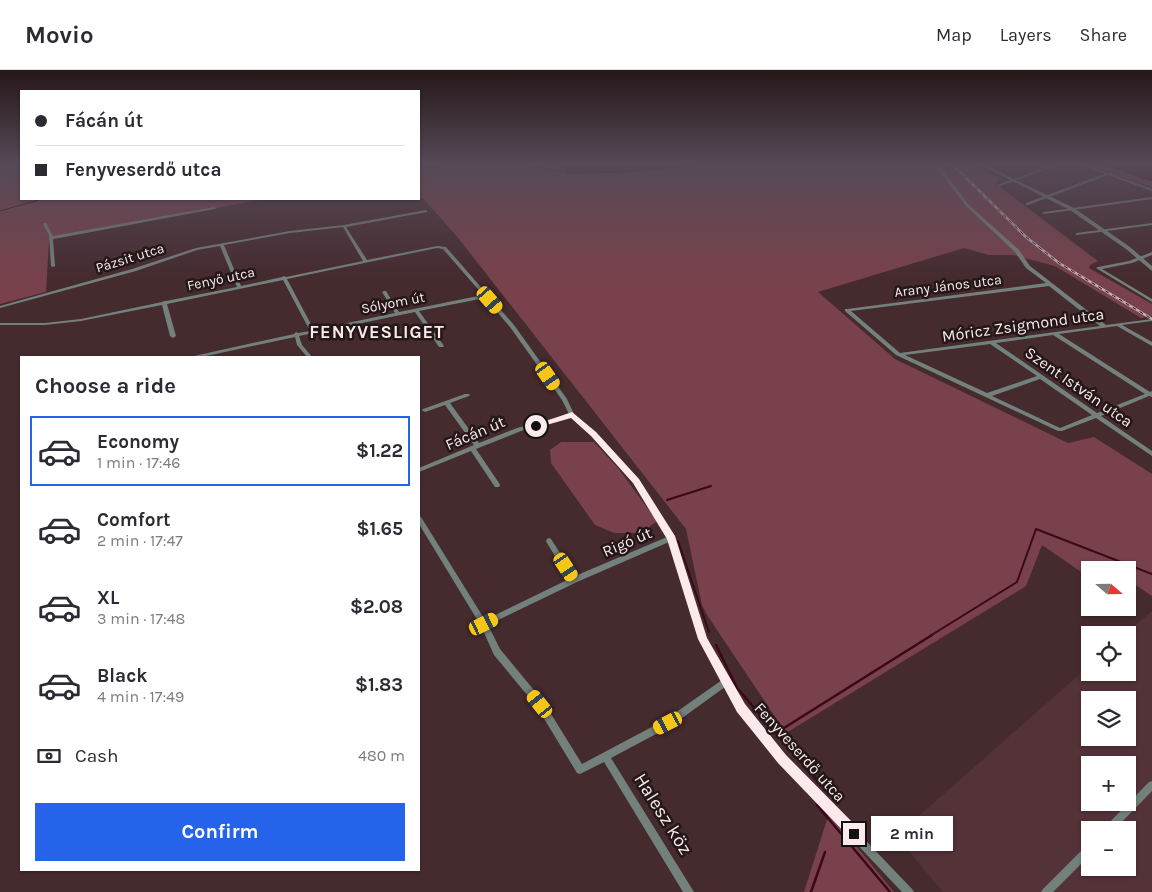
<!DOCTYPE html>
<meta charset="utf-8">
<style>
body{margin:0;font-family:Karla,sans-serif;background:#f7f7f7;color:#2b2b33;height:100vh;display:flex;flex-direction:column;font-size:19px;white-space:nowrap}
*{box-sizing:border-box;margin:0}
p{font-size:16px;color:#7c7c81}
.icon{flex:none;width:28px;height:28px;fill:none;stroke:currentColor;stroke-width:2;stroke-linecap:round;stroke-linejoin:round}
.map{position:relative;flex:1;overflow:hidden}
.drawer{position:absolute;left:20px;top:286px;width:400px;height:515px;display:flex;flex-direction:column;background:#fff;border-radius:0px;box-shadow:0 1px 4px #0004}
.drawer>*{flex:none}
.banner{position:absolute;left:20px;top:20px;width:400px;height:110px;border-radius:0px;box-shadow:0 1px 4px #0004;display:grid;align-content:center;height:110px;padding:0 15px;background:#fff}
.needle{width:32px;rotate:110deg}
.buttons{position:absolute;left:1081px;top:491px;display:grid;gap:10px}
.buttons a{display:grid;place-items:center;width:55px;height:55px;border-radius:0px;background:#fff;box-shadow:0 1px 4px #0004;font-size:25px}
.end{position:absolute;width:22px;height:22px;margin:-11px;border:6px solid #fbe9eb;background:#111;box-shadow:0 0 0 2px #111}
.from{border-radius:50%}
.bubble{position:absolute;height:35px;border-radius:0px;background:#fff;box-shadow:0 1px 4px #0004;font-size:16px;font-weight:700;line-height:35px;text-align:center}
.car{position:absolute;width:15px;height:30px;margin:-15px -8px;border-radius:6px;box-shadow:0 0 4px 1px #0007;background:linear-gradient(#f5c518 24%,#345 0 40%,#f5c518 0 76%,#345 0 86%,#f5c518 0)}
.banner b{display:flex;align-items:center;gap:18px;height:48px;font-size:19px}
.banner b+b{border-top:1px solid #e1e1e2}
.banner i{width:12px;height:12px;background:#2b2b33}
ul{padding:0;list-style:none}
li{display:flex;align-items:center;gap:15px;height:70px;margin:0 10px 8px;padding:0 5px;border:2px solid transparent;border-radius:0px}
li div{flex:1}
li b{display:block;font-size:19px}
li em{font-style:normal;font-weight:700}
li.active{border-color:#2563eb}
li>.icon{width:45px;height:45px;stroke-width:1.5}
h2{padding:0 15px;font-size:22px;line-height:60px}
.pay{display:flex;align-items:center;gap:12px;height:55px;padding:0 15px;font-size:19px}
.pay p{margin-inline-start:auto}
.button{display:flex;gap:10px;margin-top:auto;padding:10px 15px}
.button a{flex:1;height:58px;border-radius:0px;background:#2563eb;color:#fff;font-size:20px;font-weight:700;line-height:58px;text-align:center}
header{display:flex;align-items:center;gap:30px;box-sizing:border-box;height:70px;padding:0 25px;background:#fff;border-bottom:1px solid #e1e1e2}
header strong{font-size:24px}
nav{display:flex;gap:28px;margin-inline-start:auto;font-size:18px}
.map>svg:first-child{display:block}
</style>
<header>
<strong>Movio</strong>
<nav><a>Map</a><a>Layers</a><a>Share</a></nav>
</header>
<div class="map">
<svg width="1152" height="822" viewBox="0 0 1152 822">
<rect width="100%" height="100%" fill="#452a2e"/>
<!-- built -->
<path fill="#533238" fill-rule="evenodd" d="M1152,541V822H943L896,766L1090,595V602H1128V565H1124ZM1090,630H1128V668H1090ZM1090,695H1128V732H1090ZM1090,760H1128V798H1090Z"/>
<!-- green -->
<g fill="#78414b">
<polygon points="0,94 21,94 21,129 264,129 49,170 46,222 0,234"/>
<polygon points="419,94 572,94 564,96 567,104 636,102 716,94 971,94 999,108 996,114 1098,191 1090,195 1089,198 1152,234 1152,246 1141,248 1055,196 1013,185 989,185 964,178 818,222 895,289 1068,373 1094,367 1152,404 1152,526 1128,510 1128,500 1090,500 1090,508 1042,475 1026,516 786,663 707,545 702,535 686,459 459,169 423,128 419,128"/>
<polygon points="1084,94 1100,94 1152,111 1152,117"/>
<polygon points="561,372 594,372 618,398 657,451 641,463 614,463 595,455 551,393 550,380"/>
<polygon points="829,743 894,822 804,822"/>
</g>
<!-- water -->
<g fill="#3c0717">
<polygon points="572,94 716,94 636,102 567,104 564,96"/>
<polygon points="1100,94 1152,94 1152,111 1150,111"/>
</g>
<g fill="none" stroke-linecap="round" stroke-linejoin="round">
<!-- stream-far2 -->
<g stroke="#3c0717" stroke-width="1">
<polyline points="517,94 566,102"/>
<polyline points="422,98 462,94"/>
<polyline points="0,141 42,129"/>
</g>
<!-- stream-far1 -->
<g stroke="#3c0717" stroke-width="2">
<polyline points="667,430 711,416"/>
<polyline points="678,471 709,562"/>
<polyline points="930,566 1017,512 1036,459 1152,504"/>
</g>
<!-- stream -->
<g stroke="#3c0717" stroke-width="2.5">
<polyline points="716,575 737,618 821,715"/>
<polyline points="776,663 932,565"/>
<polyline points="817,735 890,822"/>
<polyline points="811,822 825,782"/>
</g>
<!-- minor -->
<g fill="#73817c" fill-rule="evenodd">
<path d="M934,94H938L969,135L1019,180L1030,196L1106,255L1152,249V251L1122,255L1152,272V276L1117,256L1059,264L1150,322L1152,321V327L1149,326L1101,346L1152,381V386L1096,348L1062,361H1058L896,285L845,241V239H847L1046,213L1026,198L1015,182L967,137ZM1049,216L1100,256L900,283L851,241ZM1053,265L1145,324L1097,343L996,273ZM990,274L1037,306L987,323L905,285ZM1040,309L1092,345L1060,358L992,326Z"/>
<polygon points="1056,94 1061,94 1000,116 997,115"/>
<polygon points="1078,94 1083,94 1107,103 1111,102 1111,104 1152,119 1152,121 1108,105 1028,135 1026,135 1026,133 1104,104"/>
<polygon points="1152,127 1152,129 1044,144 1042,143 1044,142"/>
<polygon points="214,137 216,138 215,139 53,169 55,196 53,197 51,196 49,165 43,154 44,153 46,153 53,166"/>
<path d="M426,140H427V142L346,157L367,190L437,176L446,177L514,255L567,329L574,344L595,363L638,409L674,468L706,568L744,635L785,686L912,819L914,822H902L779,692L738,641L725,617L671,656L611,688L694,822H683L604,692L580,704L577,703L537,637L494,585L481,556L419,454V446L421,447L485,550L569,509L547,473L546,471L547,469L549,468L551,469L575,506L667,467L634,413L591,365L571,347L521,361L476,379L499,413L500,415L499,417H495L471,381L419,402V398L474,375L445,335L425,342L423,341L422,340L423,339L465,324H469L470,325L469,326L450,333L479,373L517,358L569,344L562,330L510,257L485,228L419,241L444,276L443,277H439L415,242L299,266L302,275L313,288H308L297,275L295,267L197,288H185L294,264L296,262L298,263L310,261L283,210L167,234L176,266L173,268L170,266L162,235L81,251L45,255H0V253H45L81,249L162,232L164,231H166L237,217L220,176L197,180L136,201L0,238V236L132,199L196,178L290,161L344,155ZM343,157L363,191L286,207L284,206L282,207L241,216L224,175L290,163ZM437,178L443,179L483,225L399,242L386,221H384L382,222L395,243L314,260L287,209ZM669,472L699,569L722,610L665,650L582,694L543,631L500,579L488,555L577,512Z"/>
<polygon points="1152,153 1152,155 1077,165 1075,164 1077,163"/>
<polygon points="1152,182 1152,185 1132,193 1102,199 1152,229 1152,232 1096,198 1098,197 1129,191"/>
<polygon points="1152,711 1152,721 1114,760 1103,760 1105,757 1149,712"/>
<polygon points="1090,773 1090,785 1053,822 1041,822 1043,819 1087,775"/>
</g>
<!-- tertiary -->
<polygon fill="#73817c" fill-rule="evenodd" points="978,94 983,94 1074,138 1130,177 1152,196 1152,201 1126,179 1070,140"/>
<defs>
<polyline id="rail" points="952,94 1026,167 1059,193 1152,249"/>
</defs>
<!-- rail casing -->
<use href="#rail" stroke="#c3aeb1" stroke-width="2.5"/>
<!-- rail -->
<use href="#rail" stroke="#231718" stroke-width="1" stroke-dasharray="4" stroke-linecap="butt"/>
</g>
<!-- sky -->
<linearGradient id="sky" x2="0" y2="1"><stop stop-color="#261719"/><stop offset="0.45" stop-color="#564a57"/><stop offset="1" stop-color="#564a57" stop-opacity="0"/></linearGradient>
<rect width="1152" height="209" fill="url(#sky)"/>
<!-- route -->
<polygon fill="#fbe9eb" points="572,342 596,362 639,409 675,466 707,568 745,634 786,685 859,759 860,764 859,768 854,770 850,768 778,693 737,642 698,569 667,469 633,413 591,366 571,348 536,358 532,356"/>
<g text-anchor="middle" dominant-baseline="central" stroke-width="5" stroke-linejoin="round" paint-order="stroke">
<!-- far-street labels -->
<g font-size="14" fill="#fbe9eb" stroke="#231718">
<text transform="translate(130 188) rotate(-17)">Pázsit utca</text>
<text transform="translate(221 209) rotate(-12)">Fenyő utca</text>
<text transform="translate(948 216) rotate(-7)">Arany János utca</text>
<text transform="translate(393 233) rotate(-11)">Sólyom út</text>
</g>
<!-- street labels -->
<g font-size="16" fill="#fbe9eb" stroke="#231718">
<text transform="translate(1023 255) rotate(-8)">Móricz Zsigmond utca</text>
<text transform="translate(1079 317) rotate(35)">Szent István utca</text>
<text transform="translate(475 363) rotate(-23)">Fácán út</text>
<text transform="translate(627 472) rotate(-23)">Rigó út</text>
<text transform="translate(800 682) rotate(48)">Fenyveserdő utca</text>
</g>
<!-- far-district labels -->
<g font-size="18" font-weight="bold" letter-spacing="1" fill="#fbe9eb" stroke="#231718">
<text x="377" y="262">FENYVESLIGET</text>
</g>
<!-- near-street labels -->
<g font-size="19" fill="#fbe9eb" stroke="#231718">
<text transform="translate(663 744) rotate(58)">Halesz köz</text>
</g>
</g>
</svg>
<div class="buttons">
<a><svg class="needle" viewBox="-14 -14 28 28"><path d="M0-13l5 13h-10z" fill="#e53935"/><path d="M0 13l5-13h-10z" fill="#7c7c81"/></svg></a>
<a><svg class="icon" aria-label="locate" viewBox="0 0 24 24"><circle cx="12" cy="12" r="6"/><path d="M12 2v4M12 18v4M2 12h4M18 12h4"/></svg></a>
<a><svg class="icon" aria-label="layers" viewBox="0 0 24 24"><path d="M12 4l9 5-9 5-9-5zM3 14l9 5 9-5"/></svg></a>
<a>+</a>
<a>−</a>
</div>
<i class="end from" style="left:536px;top:356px"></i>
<i class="end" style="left:854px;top:764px"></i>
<div class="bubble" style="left:871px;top:746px;width:82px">2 min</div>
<i class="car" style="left:490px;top:230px;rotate:139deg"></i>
<i class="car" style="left:548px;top:306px;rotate:145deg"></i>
<i class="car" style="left:566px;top:497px;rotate:147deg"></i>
<i class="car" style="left:484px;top:554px;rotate:64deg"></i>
<i class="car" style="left:540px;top:634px;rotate:321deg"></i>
<i class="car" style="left:668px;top:653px;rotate:243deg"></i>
<div class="banner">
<b><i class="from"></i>Fácán út</b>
<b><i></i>Fenyveserdő utca</b>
</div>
<section class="drawer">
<h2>Choose a ride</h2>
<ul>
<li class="active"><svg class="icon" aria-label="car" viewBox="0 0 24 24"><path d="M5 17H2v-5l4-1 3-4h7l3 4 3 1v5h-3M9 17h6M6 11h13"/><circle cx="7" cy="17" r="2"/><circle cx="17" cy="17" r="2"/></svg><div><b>Economy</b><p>1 min · 17:46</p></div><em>$1.22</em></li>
<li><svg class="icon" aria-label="car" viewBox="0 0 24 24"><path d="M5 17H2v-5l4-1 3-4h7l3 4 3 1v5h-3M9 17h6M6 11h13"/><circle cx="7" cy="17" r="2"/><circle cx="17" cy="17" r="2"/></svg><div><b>Comfort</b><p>2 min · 17:47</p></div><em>$1.65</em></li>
<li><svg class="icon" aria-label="car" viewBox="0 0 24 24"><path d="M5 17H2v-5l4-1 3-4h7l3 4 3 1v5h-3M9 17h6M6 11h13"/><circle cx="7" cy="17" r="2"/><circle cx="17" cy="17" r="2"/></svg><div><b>XL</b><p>3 min · 17:48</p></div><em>$2.08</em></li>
<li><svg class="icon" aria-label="car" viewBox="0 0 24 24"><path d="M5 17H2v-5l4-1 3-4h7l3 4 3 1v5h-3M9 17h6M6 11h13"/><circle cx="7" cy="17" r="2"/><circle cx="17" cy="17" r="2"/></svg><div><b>Black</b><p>4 min · 17:49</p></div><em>$1.83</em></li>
</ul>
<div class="pay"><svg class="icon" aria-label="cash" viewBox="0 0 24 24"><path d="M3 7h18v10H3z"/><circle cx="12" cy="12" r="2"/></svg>Cash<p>480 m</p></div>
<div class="button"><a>Confirm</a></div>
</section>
</div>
